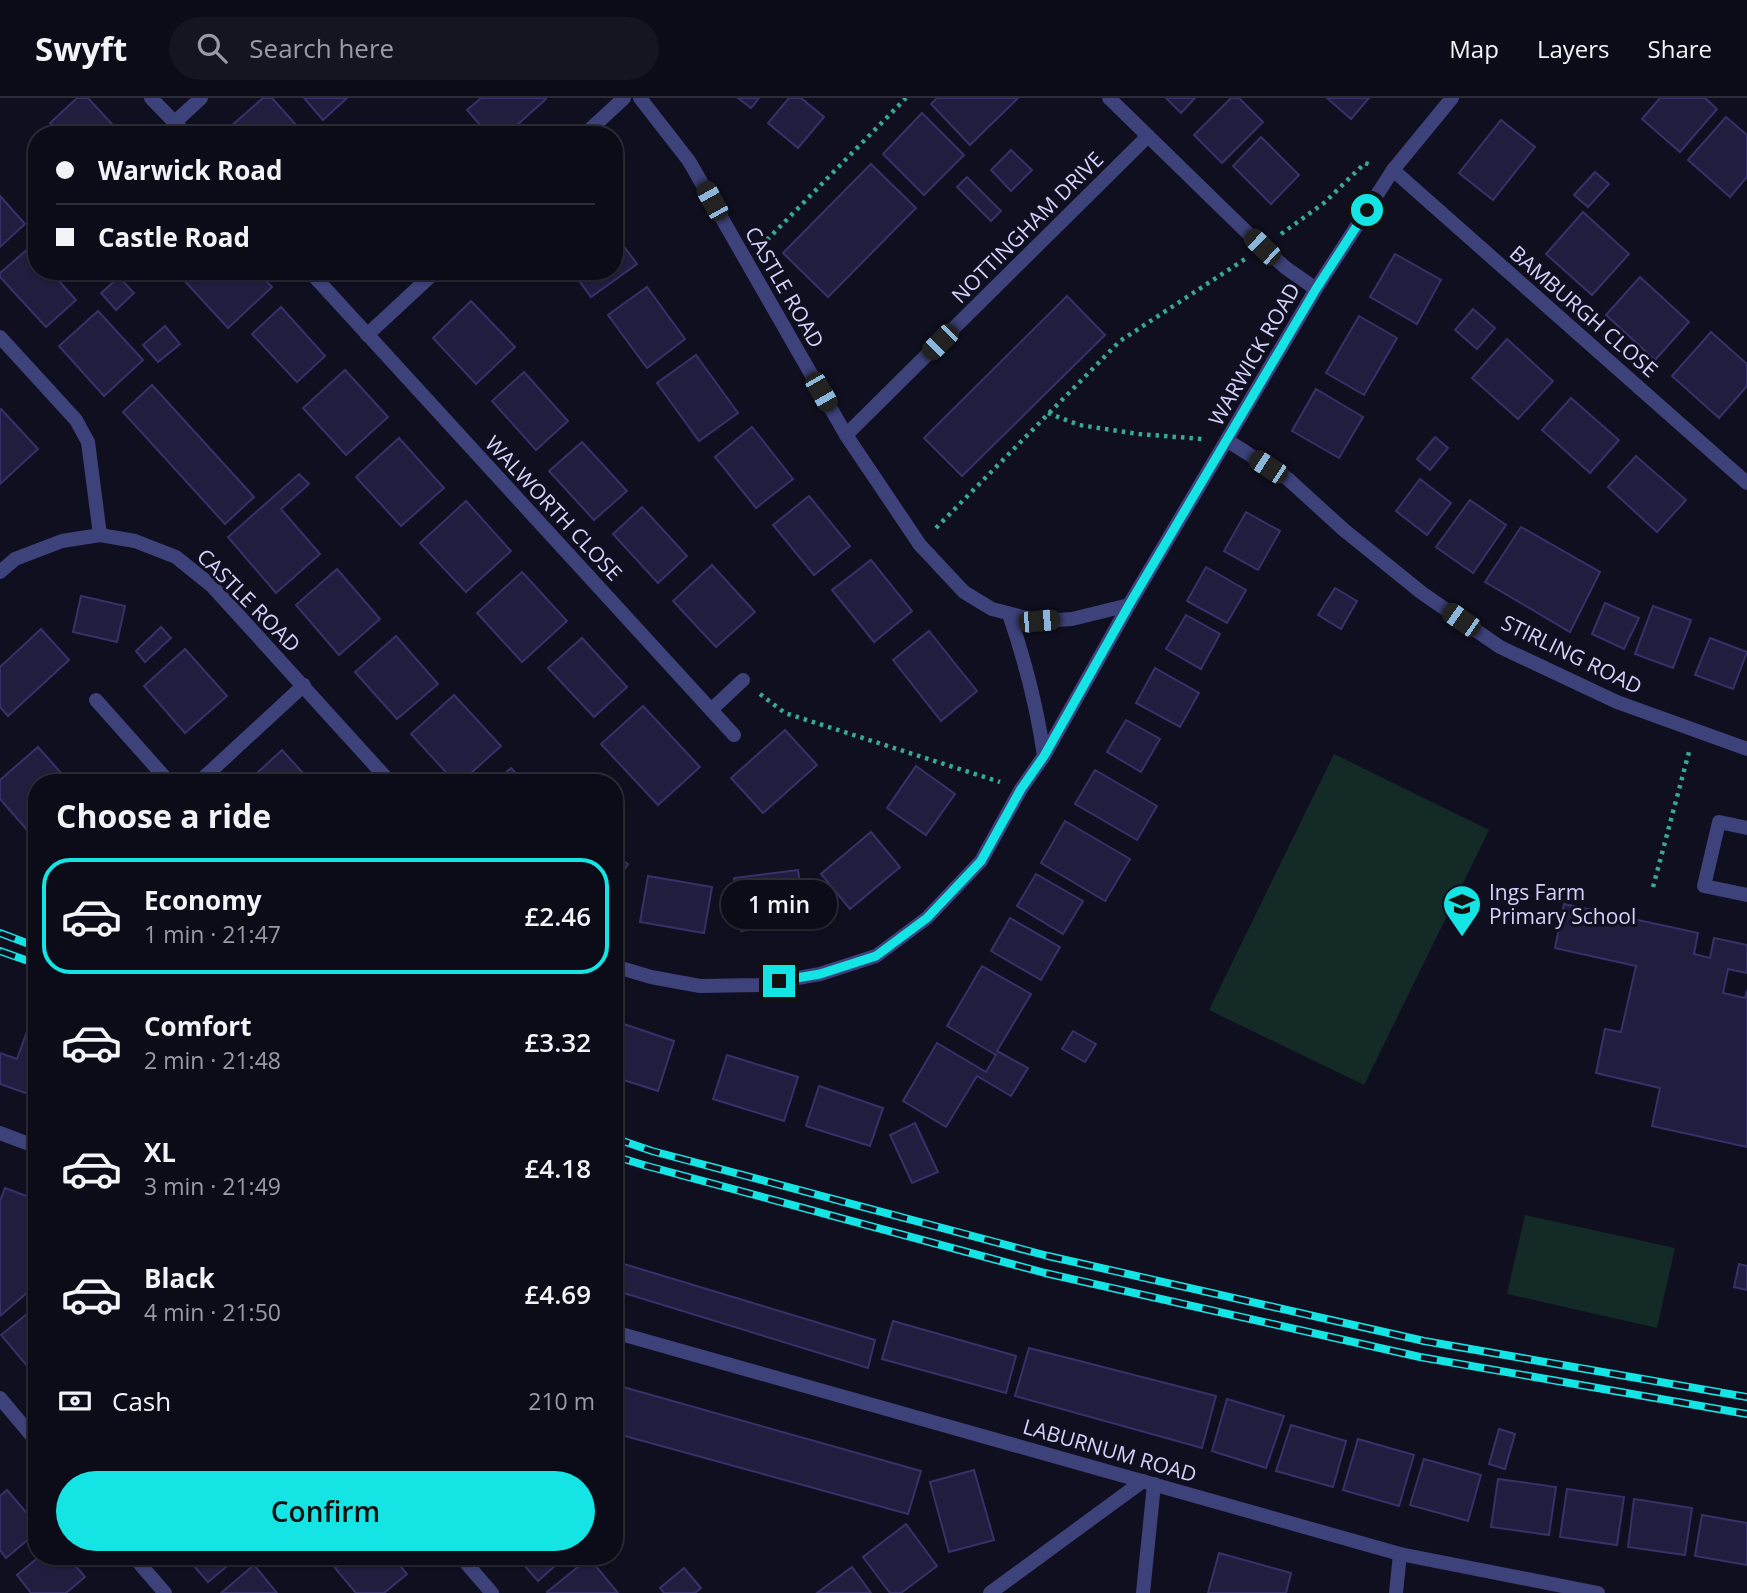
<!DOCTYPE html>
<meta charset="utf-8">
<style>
body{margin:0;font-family:"Open Sans",sans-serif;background:#151421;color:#f1f3f6;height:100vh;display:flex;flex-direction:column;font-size:26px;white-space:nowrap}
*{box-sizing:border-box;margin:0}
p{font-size:23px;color:#9a9ba2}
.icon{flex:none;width:38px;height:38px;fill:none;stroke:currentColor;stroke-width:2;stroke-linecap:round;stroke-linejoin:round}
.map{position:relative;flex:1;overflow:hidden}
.sheet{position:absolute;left:28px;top:676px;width:595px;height:791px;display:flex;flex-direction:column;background:#0c0b18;border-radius:28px;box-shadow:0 2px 5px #0004,0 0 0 2px #2c2b37}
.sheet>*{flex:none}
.hud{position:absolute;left:28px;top:28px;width:595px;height:154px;border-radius:28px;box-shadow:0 2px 5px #0004,0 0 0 2px #2c2b37;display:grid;align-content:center;height:154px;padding:0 28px;background:#0c0b18}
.end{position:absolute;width:32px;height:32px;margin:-16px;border:9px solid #15e4e4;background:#111;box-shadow:0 0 0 4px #111}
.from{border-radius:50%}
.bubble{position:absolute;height:49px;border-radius:24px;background:#0c0b18;box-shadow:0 2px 5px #0004,0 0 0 2px #2c2b37;font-size:23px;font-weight:600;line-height:49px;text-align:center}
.car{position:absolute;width:21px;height:42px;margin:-21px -10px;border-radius:9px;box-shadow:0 0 5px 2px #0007;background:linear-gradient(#222 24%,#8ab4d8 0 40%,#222 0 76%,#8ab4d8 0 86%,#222 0)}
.hud b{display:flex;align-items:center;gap:24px;height:66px;font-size:26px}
.hud b+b{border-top:2px solid #2c2b37}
.hud i{width:18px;height:18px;background:#f1f3f6}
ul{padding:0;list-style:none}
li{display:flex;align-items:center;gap:21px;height:116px;margin:0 14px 10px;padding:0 14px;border:4px solid transparent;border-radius:28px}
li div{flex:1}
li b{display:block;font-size:26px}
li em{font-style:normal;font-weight:600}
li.active{border-color:#15e4e4}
li>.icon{width:63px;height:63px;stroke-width:1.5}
h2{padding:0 28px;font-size:32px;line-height:84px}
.pay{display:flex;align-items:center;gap:18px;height:77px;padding:0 28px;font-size:26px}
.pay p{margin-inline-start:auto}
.action{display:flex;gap:14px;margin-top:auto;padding:14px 28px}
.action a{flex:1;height:80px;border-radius:42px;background:#15e4e4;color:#111;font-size:28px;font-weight:600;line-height:80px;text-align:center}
header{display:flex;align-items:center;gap:42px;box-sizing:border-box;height:98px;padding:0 35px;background:#0c0b18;border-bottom:2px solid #2c2b37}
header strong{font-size:33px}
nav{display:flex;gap:38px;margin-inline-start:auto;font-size:24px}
.search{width:490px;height:63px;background:#151421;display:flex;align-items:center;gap:18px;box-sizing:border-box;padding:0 24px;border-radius:38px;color:#9a9ba2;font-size:26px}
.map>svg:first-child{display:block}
</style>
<header>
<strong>Swyft</strong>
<div class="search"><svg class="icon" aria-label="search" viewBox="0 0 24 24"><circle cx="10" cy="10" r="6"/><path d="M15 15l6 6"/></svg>Search here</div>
<nav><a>Map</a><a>Layers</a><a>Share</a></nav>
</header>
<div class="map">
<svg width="1747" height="1495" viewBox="0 0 1747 1495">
<rect width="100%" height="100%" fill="#100f20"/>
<!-- green -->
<g fill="#132a26">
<polygon points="1334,656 1489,732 1364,987 1209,912"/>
<polygon points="1525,1117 1675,1150 1657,1230 1507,1196"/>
</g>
<!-- building -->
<g fill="#201d3f" stroke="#373169" stroke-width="2">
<polygon points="77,0 88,0 122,37 60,37 50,25"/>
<polygon points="263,0 272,0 297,28 288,37 221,37"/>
<polygon points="304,0 347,0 323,22"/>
<polygon points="481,0 545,0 546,1 506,37 489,37 467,12"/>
<polygon points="738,0 759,0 751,10"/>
<polygon points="789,0 801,0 824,19 798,50 768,25"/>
<polygon points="937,0 1018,0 970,47 931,6"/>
<polygon points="1166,0 1195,0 1181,15"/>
<polygon points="1231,0 1239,0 1263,24 1222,65 1194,37"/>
<polygon points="1327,0 1369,0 1351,21"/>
<polygon points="1660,0 1705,0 1717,11 1680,54 1642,21"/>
<polygon points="922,15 964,57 924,97 883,56"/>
<polygon points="1726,19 1747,37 1747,79 1730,99 1688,62"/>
<polygon points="1501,22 1535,49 1493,102 1459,75"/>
<polygon points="451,27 459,37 441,37"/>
<polygon points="1261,39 1299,77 1271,106 1233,68"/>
<polygon points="1011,52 1032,72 1011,93 991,72"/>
<polygon points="871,66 916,110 828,199 783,155"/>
<polygon points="1595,74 1609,86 1588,109 1574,97"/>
<polygon points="967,79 1001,113 991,123 957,89"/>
<polygon points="0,98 25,126 0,149"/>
<polygon points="1583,114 1629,156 1592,197 1546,156"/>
<polygon points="614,135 637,166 591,199 572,173 614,173"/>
<polygon points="29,150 37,159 37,173 50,173 76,202 46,229 0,179 0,175"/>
<polygon points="1395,156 1441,182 1417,226 1370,199"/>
<polygon points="185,173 257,173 272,189 228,230 180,178"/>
<polygon points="119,179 134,195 116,212 101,195"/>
<polygon points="1640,179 1689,224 1655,262 1606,217"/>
<polygon points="647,189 685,241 647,270 608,217"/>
<polygon points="1067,198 1105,237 962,378 924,340"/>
<polygon points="471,203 515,249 476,286 433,240"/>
<polygon points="281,209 325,258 297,284 252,236"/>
<polygon points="1473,211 1495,230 1477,251 1455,232"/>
<polygon points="98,213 143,262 104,298 59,248"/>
<polygon points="1359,218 1397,240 1364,297 1326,275"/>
<polygon points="165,228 180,246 158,264 143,247"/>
<polygon points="1711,234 1747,266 1747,288 1719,320 1672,278"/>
<polygon points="1507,241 1553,283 1518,321 1472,280"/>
<polygon points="696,257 738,315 699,343 657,285"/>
<polygon points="345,272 388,319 346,357 303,310"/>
<polygon points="524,274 568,323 536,352 492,303"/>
<polygon points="152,287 254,399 225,426 123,314"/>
<polygon points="1316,291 1363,319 1339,360 1292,333"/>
<polygon points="1571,300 1619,342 1590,375 1542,332"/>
<polygon points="1,311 38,351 0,386 0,312"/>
<polygon points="752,329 793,381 756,410 715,359"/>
<polygon points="1435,339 1448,350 1430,372 1417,361"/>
<polygon points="399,340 444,390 401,428 356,379"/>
<polygon points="582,344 627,393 594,422 549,373"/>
<polygon points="1636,358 1686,402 1657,434 1608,389"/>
<polygon points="299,376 309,386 281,411 320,456 276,495 228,439"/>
<polygon points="1420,381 1451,405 1427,437 1396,413"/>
<polygon points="809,398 850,448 814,477 773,427"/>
<polygon points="1470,402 1506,427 1473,475 1436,449"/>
<polygon points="466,403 511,453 466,494 420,445"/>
<polygon points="642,409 687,458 658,485 613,436"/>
<polygon points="1246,414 1280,433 1258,472 1224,453"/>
<polygon points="1521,429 1600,474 1570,534 1485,484"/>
<polygon points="871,462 912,513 874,544 832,492"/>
<polygon points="712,467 755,514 716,549 673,503"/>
<polygon points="1206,469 1246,492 1227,525 1187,503"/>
<polygon points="337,471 380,521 339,557 296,507"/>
<polygon points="522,474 567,523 522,564 477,515"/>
<polygon points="1335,490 1357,503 1341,531 1318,517"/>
<polygon points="81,498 125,508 117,544 73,534"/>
<polygon points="1605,505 1639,520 1624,551 1592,536"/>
<polygon points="1653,508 1691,522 1673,570 1635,556"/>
<polygon points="1186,517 1220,536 1201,571 1166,551"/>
<polygon points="161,529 171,540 145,564 136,553"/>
<polygon points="41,531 69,562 8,618 0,609 0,569"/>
<polygon points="929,533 977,593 941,623 893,562"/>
<polygon points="396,538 438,586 397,621 355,574"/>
<polygon points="582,540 627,589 594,619 548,570"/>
<polygon points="1710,540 1747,554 1733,591 1695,577"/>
<polygon points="185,551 227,598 185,635 144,588"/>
<polygon points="1155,570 1199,595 1180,629 1136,605"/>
<polygon points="454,597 501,648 461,684 455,684 411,636"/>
<polygon points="643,608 700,669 658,707 601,646"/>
<polygon points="1126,622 1160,641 1141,674 1107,654"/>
<polygon points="785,632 817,667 763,715 731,680"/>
<polygon points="38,649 69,684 37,684 37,737 34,740 0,701 0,682"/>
<polygon points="282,652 311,684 265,684 257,675"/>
<polygon points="916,668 955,696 926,737 887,710"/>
<polygon points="511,670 524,684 496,684"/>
<polygon points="1095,672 1157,708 1137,742 1075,706"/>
<polygon points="1065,723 1130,761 1105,803 1041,765"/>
<polygon points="871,734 900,769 850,811 821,776"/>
<polygon points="614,757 628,766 614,787"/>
<polygon points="798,772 806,823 741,833 734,780"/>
<polygon points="1036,776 1083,803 1063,836 1017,808"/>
<polygon points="648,778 712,789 704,835 640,824"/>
<polygon points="1564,806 1698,835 1694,856 1710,860 1714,840 1747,847 1747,875 1728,871 1723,895 1745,900 1747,892 1747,1049 1652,1028 1660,990 1596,975 1605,931 1621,934 1636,868 1555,850"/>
<polygon points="1010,820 1060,849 1041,882 991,853"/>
<polygon points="982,868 1031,896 997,953 1028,970 1011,998 977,978 946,1029 903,1003 937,945 986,974 996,957 947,928"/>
<polygon points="615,923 674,943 658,993 614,979"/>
<polygon points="29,928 37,931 37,999 0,986 0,955 17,961"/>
<polygon points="1073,933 1096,946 1085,964 1062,951"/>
<polygon points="727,957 798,979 784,1023 713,1001"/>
<polygon points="819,988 883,1010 870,1048 806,1028"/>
<polygon points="915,1025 938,1074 912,1085 890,1037"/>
<polygon points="5,1090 37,1102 37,1182 29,1193 0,1218 0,1103"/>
<polygon points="614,1163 875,1242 868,1270 614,1192"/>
<polygon points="1739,1166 1747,1168 1747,1192 1734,1189"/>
<polygon points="37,1208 37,1272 33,1275 1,1237"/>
<polygon points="893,1223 1016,1258 1006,1295 882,1261"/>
<polygon points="1029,1250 1216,1298 1202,1350 1015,1298"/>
<polygon points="623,1289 921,1373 908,1416 614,1335 614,1321"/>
<polygon points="1227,1301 1284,1318 1266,1370 1212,1353"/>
<polygon points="1291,1327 1346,1343 1333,1389 1276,1373"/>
<polygon points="1499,1331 1515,1336 1505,1371 1489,1366"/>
<polygon points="1358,1341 1414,1357 1399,1408 1343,1392"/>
<polygon points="1424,1361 1481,1377 1468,1423 1410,1407"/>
<polygon points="974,1372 994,1442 949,1454 930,1384"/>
<polygon points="1498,1381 1556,1389 1549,1437 1491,1429"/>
<polygon points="1567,1391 1624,1399 1617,1447 1560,1439"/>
<polygon points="7,1392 37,1427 37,1434 6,1460 0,1452 0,1398"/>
<polygon points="1634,1401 1692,1410 1685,1457 1628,1449"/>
<polygon points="1702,1417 1747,1425 1747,1467 1695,1458"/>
<polygon points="906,1426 937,1468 901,1495 890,1495 863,1459"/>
<polygon points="1219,1455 1291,1475 1286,1495 1208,1495"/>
<polygon points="40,1458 67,1458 85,1479 66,1495 31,1495 17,1477"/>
<polygon points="185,1458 239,1458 208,1484"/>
<polygon points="350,1458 392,1458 407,1476 384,1495 356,1495 335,1470"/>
<polygon points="516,1458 566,1458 538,1483"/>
<polygon points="589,1460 618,1495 548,1495 547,1494"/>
<polygon points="254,1467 277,1495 221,1495"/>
<polygon points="852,1469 871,1495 817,1495"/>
<polygon points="684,1470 701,1490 695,1495 664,1495 660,1490"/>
</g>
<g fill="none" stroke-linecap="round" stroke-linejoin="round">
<!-- path -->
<g stroke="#39a896" stroke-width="4.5" stroke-dasharray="3.5 5" stroke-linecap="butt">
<polyline points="1281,136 1324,105 1365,65 1371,67"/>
<polyline points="761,148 906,0"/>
<polyline points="1048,315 1079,327 1139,336 1202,341"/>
<polyline points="936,430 1120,243 1245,161"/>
<polyline points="760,596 785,615 1000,684"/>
<polyline points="1653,789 1689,654"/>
</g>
<!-- lane -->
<polyline stroke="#3e427b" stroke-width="14" points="1747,730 1719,724 1704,788 1747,797"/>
<!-- street -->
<g stroke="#3e427b" stroke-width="14">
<polyline points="151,0 187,37"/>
<polyline points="640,0 689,63 846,337 920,447 964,494 992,511 1039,523 1072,521 1129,507"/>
<polyline points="1109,0 1262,149 1286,170 1316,191"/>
<polyline points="175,24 201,0"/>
<polyline points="584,37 624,0"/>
<polyline points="1393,72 1747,385"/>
<polyline points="313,177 734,637"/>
<polyline points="367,237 436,173"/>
<polyline points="0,239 76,322 88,344 100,437"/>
<polyline points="846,337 1148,38"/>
<polyline points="1228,343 1288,381 1344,432 1422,495 1500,549 1617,604 1747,651"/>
<polyline points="0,474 15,461 62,443 100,437 135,443 176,459 212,488 390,684"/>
<path d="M1009,516C1025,563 1037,608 1044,658"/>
<polyline points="96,602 169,684"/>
<polyline points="711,612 743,582"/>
<polyline points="199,684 304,587"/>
<polyline points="614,868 651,879 700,888 759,887 820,876 876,858 927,820 981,763 1021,691 1044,658 1129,507 1316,191 1393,72 1452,0"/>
<polyline points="0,1035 37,1049"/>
<polyline points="614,1234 1400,1456 1598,1495"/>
<polyline points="0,1300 37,1344"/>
<polyline points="133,1458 165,1495"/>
<polyline points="460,1458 492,1495"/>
<polyline points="990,1495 1143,1383"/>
<polyline points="1143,1495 1154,1386"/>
<polyline points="1396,1495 1400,1456"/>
</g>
<defs>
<g id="rail">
<polyline points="0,835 37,849"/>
<polyline points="0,853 37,866"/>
<polyline points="614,1040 652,1053 1048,1158 1424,1243 1747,1299"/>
<polyline points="614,1058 647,1068 1045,1175 1420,1259 1747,1316"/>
</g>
</defs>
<!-- rail casing -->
<use href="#rail" stroke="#15e4e4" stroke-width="8"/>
<!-- rail -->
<use href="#rail" stroke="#100f20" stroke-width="5" stroke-dasharray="16" stroke-linecap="butt"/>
</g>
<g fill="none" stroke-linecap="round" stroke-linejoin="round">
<!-- route -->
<polyline stroke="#15e4e4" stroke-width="9" points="779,883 820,876 876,858 927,820 981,763 1021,691 1044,658 1129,507 1316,191 1367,112"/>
</g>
<!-- icons -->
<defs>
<symbol id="school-pin" viewBox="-11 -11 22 30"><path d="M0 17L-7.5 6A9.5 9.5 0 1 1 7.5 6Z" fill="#15e4e4" stroke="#100f20"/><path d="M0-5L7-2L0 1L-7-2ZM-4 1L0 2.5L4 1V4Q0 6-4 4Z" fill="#111"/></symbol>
</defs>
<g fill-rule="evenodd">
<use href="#school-pin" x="1440" y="784" width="44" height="60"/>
</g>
<g text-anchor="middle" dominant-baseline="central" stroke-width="6" stroke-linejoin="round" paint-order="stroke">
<!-- street labels -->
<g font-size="21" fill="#d3d2fb" stroke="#100f20">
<text transform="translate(1027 129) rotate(-45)">NOTTINGHAM DRIVE</text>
<text transform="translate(785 189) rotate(60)">CASTLE ROAD</text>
<text transform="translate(1584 213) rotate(41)">BAMBURGH CLOSE</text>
<text transform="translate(1254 256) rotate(-60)">WARWICK ROAD</text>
<text transform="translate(554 410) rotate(47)">WALWORTH CLOSE</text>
<text transform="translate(249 502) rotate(45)">CASTLE ROAD</text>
<text transform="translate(1572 556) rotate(26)">STIRLING ROAD</text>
<text transform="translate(1110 1352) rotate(16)">LABURNUM ROAD</text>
</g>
<!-- poi labels -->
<g font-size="21" fill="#d3d2fb" stroke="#100f20" text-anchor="start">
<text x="1489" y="794">Ings Farm<tspan x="1489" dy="24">Primary School</tspan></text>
</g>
</g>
</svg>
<i class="end from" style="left:1367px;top:112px"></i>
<i class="end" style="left:779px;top:883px"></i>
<div class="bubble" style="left:721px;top:782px;width:116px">1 min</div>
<i class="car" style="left:712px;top:103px;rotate:331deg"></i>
<i class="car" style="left:1262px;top:149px;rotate:314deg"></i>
<i class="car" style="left:940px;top:244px;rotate:225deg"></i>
<i class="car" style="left:821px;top:294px;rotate:150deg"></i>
<i class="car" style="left:1268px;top:369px;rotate:303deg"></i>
<i class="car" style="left:1461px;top:522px;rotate:305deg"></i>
<i class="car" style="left:1039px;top:523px;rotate:85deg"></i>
<div class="hud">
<b><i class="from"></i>Warwick Road</b>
<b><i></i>Castle Road</b>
</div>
<section class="sheet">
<h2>Choose a ride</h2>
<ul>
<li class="active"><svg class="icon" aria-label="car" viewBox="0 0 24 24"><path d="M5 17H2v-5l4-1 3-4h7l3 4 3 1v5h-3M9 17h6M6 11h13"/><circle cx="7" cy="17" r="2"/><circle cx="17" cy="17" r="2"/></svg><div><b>Economy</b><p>1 min · 21:47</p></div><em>£2.46</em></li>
<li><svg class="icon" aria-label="car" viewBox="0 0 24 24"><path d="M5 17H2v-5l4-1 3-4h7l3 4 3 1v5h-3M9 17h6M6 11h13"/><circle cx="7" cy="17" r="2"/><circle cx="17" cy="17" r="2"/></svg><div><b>Comfort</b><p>2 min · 21:48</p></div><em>£3.32</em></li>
<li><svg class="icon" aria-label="car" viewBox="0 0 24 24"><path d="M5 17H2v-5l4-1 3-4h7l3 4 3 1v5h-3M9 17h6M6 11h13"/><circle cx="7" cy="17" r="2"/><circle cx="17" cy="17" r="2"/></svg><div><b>XL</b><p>3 min · 21:49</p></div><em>£4.18</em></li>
<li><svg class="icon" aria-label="car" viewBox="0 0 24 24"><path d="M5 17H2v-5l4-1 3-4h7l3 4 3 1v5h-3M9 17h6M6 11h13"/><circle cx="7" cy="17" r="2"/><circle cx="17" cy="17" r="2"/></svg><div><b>Black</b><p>4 min · 21:50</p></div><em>£4.69</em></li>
</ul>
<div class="pay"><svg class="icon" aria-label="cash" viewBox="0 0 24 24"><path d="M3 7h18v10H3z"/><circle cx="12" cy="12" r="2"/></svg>Cash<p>210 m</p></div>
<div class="action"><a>Confirm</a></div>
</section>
</div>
